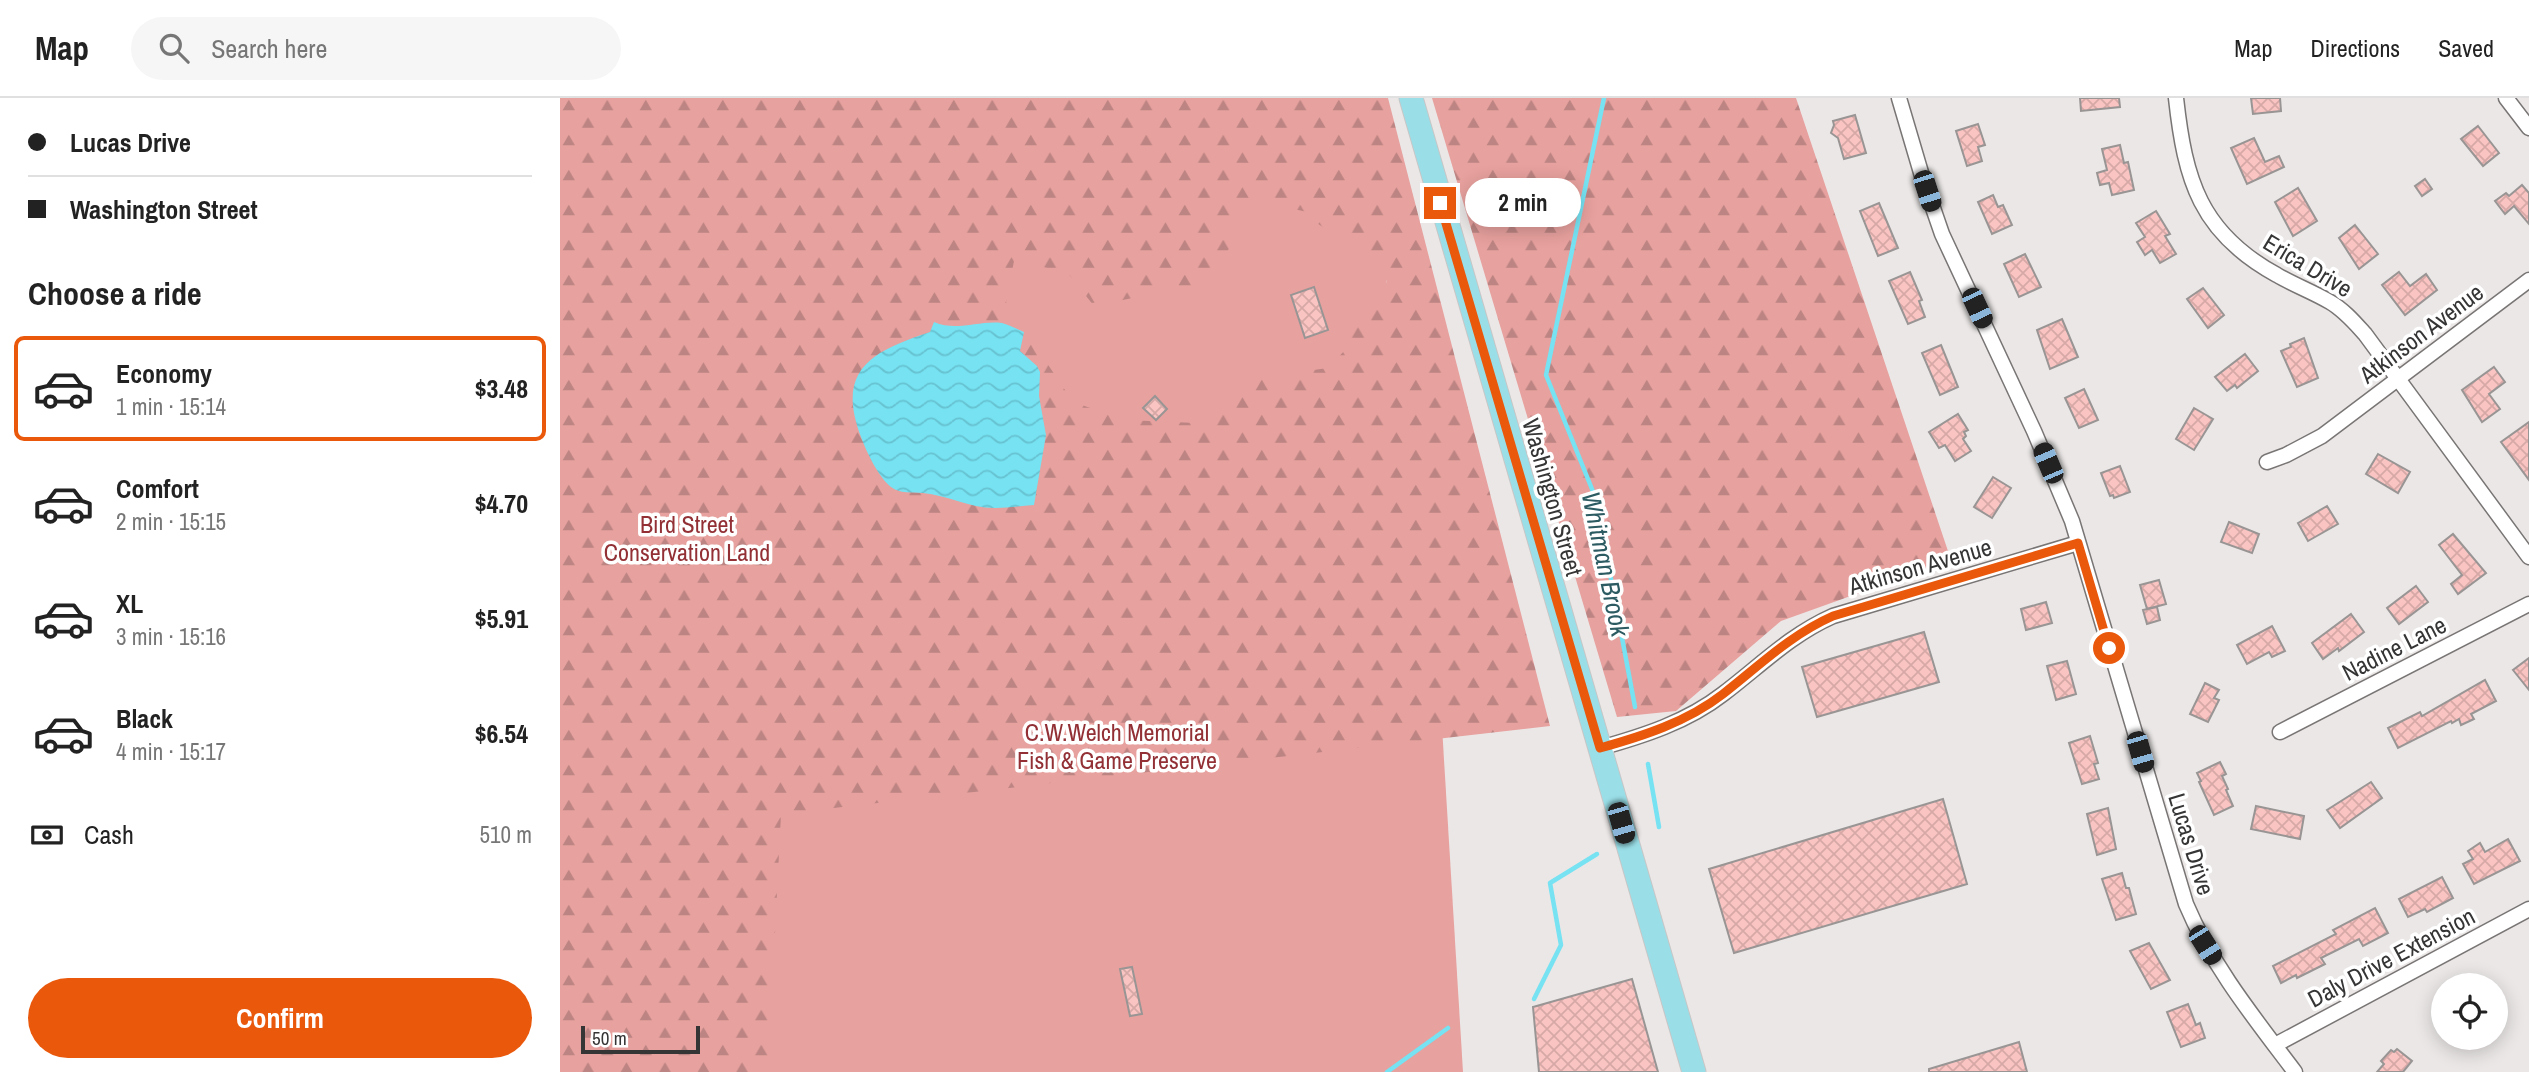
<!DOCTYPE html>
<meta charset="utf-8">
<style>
body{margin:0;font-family:"Archivo Narrow",sans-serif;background:#f6f6f6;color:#222;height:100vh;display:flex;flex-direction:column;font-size:26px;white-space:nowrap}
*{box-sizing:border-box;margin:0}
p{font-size:23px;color:#767676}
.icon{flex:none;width:38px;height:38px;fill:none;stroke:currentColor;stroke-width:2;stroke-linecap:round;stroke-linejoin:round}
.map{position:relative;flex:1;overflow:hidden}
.side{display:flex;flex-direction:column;background:#fff;width:560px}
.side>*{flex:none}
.top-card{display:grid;align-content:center;height:154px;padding:0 28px;background:#fff}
.fabs{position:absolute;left:1871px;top:875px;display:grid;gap:14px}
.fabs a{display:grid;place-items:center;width:77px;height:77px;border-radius:50%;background:#fff;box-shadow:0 4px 18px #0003;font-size:35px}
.scale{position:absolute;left:21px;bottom:18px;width:119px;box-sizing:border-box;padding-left:7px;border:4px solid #363535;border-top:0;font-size:19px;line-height:24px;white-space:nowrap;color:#363535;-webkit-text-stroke:5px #fff;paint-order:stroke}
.end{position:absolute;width:32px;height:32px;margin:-16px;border:9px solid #ea580c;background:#fff;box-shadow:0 0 0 4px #fff}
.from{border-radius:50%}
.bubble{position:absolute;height:49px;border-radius:24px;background:#fff;box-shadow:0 4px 18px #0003;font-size:23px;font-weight:800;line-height:49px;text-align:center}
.car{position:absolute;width:21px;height:42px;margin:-21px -10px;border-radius:9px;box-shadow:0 0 5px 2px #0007;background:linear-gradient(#222 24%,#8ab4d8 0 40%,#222 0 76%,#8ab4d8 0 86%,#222 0)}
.top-card b{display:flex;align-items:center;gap:24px;height:66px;font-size:26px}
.top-card b+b{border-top:2px solid #e0e0e0}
.top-card i{width:18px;height:18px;background:#222}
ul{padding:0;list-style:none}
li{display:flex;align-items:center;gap:21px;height:105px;margin:0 14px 10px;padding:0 14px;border:4px solid transparent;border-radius:10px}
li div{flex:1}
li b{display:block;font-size:26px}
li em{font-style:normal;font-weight:800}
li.active{border-color:#ea580c}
li>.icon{width:63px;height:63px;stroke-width:1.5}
h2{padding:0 28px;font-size:32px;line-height:84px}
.pay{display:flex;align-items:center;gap:18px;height:77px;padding:0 28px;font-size:26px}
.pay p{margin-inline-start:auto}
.primary-button{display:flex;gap:14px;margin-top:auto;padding:14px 28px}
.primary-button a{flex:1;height:80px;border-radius:42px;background:#ea580c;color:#fff;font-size:28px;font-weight:800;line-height:80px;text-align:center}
header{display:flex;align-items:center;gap:42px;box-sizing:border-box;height:98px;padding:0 35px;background:#fff;border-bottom:2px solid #e0e0e0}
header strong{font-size:33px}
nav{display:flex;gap:38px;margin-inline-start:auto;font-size:24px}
.search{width:490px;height:63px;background:#f6f6f6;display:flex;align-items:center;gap:18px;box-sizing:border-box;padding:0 24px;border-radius:38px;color:#767676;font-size:26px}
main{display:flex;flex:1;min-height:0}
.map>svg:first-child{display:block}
</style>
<header>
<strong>Map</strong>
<div class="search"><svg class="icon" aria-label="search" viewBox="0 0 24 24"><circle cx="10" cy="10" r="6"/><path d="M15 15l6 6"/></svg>Search here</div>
<nav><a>Map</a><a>Directions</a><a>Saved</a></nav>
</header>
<main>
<section class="side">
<div class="top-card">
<b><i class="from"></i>Lucas Drive</b>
<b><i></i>Washington Street</b>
</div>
<h2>Choose a ride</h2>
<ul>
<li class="active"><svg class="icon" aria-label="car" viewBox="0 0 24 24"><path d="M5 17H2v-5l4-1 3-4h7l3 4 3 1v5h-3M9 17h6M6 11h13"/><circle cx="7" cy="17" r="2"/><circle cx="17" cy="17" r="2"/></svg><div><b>Economy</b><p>1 min · 15:14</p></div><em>$3.48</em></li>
<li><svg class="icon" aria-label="car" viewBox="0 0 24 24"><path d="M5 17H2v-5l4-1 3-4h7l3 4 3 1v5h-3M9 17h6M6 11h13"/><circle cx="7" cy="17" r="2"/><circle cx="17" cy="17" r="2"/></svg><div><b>Comfort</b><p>2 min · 15:15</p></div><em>$4.70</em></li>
<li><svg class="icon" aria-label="car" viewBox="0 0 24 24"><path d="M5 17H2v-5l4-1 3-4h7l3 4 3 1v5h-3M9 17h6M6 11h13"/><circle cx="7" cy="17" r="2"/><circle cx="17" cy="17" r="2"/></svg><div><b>XL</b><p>3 min · 15:16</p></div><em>$5.91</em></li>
<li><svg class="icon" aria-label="car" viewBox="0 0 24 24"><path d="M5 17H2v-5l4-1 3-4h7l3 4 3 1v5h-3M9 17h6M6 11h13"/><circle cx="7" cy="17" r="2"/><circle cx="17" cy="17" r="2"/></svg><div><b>Black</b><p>4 min · 15:17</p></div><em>$6.54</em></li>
</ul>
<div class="pay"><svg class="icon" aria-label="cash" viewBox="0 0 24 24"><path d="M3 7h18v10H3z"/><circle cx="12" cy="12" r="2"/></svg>Cash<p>510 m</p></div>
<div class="primary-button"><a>Confirm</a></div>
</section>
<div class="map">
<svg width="1969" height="974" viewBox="0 0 1969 974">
<defs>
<pattern id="forest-firs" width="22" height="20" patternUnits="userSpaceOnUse" patternTransform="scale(1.75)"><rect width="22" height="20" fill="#e7a19e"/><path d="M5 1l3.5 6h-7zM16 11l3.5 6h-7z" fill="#bc8482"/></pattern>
<pattern id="water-waves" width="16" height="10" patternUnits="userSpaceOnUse" patternTransform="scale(1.75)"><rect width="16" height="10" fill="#76e2f2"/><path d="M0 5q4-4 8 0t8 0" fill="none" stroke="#67c2d0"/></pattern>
<pattern id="building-cross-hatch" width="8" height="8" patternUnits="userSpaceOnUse" patternTransform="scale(1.75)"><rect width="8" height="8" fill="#f9c4c2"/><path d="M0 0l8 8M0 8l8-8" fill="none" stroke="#d6a9a7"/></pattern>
</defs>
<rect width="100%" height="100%" fill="#ebe7e7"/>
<!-- green -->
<polygon fill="#e7a19e" points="793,0 869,415 903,974 0,974 0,36"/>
<!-- forest -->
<g fill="url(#forest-firs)" fill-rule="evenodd">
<path d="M0,0H828L990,628L221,716L208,974H0ZM690,101L747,114L757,125L823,172L827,185L822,197L798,209L786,251L768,270L689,281L636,325L565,322L513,304L446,204L454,163L507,174L534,208L649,184L670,149L676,111ZM442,225L460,253L477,268L480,274L479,298L486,336L365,395L344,394L309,263L345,242L385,228Z"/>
<polygon points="872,0 1236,0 1391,462 1221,523 1116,613 1057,619"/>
</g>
<!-- water -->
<path fill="url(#water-waves)" d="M374,224C397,234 419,222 442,225C449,227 457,231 464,234L460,253L477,268L480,274L479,298L486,337L474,407C461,408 449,410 436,410C412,411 387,397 363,395C352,394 340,396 331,389C319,380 306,353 301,339C275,271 313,253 370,234Z"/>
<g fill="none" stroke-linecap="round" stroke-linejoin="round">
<!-- stream -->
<g stroke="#76e2f2" stroke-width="4.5">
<polyline points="1044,0 986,277 1036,401 1075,609"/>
<polyline points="1088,666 1099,729"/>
<polyline points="974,901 1001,847 990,785 1037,756"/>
<polyline points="827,974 888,930"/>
</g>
</g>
<!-- building -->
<g fill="url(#building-cross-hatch)" stroke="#999595" stroke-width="2">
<polygon points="1520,0 1559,0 1560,9 1521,13"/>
<polygon points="1691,0 1720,0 1721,13 1693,16"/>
<polygon points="1295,17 1306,55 1284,61 1278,40 1271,35 1274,27 1273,23"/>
<polygon points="1418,26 1425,47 1418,49 1422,63 1407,68 1396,33"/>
<polygon points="1918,28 1939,55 1923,68 1901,41"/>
<polygon points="1694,40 1705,64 1719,58 1724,69 1687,86 1671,50"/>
<polygon points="1560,47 1564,65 1568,64 1574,92 1552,97 1549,85 1540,87 1537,75 1547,72 1542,51"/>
<polygon points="1865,81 1872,91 1862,98 1855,88"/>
<polygon points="1962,87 1969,95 1969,126 1954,108 1945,116 1935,103 1946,95 1949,98"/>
<polygon points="1738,90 1757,123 1733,138 1715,104"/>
<polygon points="1433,97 1438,109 1443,107 1452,127 1432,136 1418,104"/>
<polygon points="1319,105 1338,150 1318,158 1300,113"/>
<polygon points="1596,113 1610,136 1605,138 1616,156 1600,165 1592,152 1585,157 1577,144 1585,139 1576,125"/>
<polygon points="1795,127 1818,156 1799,171 1779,140"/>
<polygon points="1465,156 1481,189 1459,199 1444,166"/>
<polygon points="1350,174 1362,202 1359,203 1365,219 1348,226 1329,183"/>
<polygon points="1839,174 1850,188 1866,176 1877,192 1845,217 1822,187"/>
<polygon points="754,189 768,232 745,240 731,197"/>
<polygon points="1643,190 1664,217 1648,230 1627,201"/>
<polygon points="1502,221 1518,259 1490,271 1477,232"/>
<polygon points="1744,240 1758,280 1737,289 1721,253 1731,249 1730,246"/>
<polygon points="1381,247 1398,289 1380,297 1362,255"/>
<polygon points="1685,256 1698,273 1677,290 1675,287 1667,293 1655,279"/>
<polygon points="1934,269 1945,284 1929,296 1940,311 1922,324 1902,292"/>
<polygon points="1524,291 1538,322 1519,330 1505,300"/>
<polygon points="595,298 607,311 596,322 583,310"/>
<polygon points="1634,310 1653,321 1634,352 1616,341"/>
<polygon points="1398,316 1408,332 1404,334 1406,338 1403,341 1411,353 1395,363 1385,347 1379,350 1369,334"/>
<polygon points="1969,324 1969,382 1941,344"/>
<polygon points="1818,356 1850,374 1838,395 1806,376"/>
<polygon points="1560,368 1570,394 1554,400 1553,397 1550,398 1541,375"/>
<polygon points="1433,379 1451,390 1432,420 1414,409"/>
<polygon points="1767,408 1778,426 1748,443 1738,425"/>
<polygon points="1669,424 1699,436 1692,455 1661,444"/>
<polygon points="1893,436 1926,475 1898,496 1891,486 1902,477 1879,447"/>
<polygon points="1599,482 1606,506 1587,511 1580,487"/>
<polygon points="1856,488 1868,504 1839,526 1827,510"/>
<polygon points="1486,504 1492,525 1466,532 1461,511"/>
<polygon points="1597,509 1600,522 1587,526 1583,512"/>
<polygon points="1791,516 1804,534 1779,553 1778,550 1763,561 1752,545"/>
<polygon points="1712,528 1725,553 1712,559 1709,554 1687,566 1677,547"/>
<polygon points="1364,534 1379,584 1257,619 1242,569"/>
<polygon points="1969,560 1969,592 1953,572"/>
<polygon points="1507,563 1516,596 1496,602 1487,568"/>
<polygon points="1925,582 1936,603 1911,616 1914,621 1901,627 1899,621 1892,625 1891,623 1838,650 1828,630 1860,614 1862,618"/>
<polygon points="1645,585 1659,592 1654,600 1659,602 1648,624 1630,616"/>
<polygon points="1530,638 1538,665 1534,666 1539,681 1522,686 1509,645"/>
<polygon points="1660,664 1666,676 1662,678 1668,691 1666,692 1673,708 1654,717 1639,684 1641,683 1637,675"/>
<polygon points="1811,684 1822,700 1780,730 1767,712"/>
<polygon points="1383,701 1407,786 1174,855 1149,771"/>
<polygon points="1696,708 1744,718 1740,741 1691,731"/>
<polygon points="1548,710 1556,751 1537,757 1527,716"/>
<polygon points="1948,741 1960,763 1914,786 1903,766 1913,761 1908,753 1920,745 1925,754"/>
<polygon points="1562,775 1566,790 1569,790 1576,816 1556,822 1542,781"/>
<polygon points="1882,779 1893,800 1867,814 1865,811 1848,819 1839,801"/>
<polygon points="1815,810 1828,835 1803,848 1799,841 1761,860 1765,866 1737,880 1736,877 1721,885 1713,868 1776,836 1773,832"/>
<polygon points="1589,845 1610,882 1591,891 1570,853"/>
<polygon points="572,869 582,916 570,918 560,871"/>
<polygon points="1072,881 1098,974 979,974 973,909"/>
<polygon points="1628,906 1636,927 1640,925 1645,940 1621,949 1607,914"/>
<polygon points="1459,944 1467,974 1369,974 1369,971"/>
<polygon points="1837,951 1852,963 1843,974 1817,974 1824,966 1821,963 1831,952 1834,954"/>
</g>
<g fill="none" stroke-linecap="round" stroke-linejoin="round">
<defs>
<g id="minor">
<path d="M1339,0L1362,78L1382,136L1474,333L1512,423L1626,806C1652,868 1695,921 1735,974"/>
<path d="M1616,0C1625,82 1640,135 1717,177C1734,187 1753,194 1770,204C1784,212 1795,225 1805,236L1969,459"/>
<polyline points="1946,0 1969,30"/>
<polyline points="1707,364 1726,357 1762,338 1969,182"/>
<polyline points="1720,634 1969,506"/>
<path d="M1040,650C1083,638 1127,624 1163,596C1200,568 1230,537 1273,518L1518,445"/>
<polyline points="1715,947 1969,811"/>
</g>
<polyline id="primary" points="851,0 1134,974"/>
</defs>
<!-- minor casing -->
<use href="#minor" stroke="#797575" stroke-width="17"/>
<!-- primary casing -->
<use href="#primary" stroke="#c7c6c6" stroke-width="25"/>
<!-- minor -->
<use href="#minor" stroke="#fff" stroke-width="14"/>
<!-- primary -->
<use href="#primary" stroke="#9adfe8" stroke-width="23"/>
</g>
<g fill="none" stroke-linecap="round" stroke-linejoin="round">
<!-- route -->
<path stroke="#ea580c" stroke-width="9" d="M880,105L1040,650C1083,638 1127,624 1163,596C1199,568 1230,537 1273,518L1518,445L1549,550"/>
</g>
<g text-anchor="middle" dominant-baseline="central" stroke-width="7" stroke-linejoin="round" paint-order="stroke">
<!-- street labels -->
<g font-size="24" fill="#363535" stroke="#fff">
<text transform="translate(1748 167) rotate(31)">Erica Drive</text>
<text transform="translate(1861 235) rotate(-37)">Atkinson Avenue</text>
<text transform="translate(993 399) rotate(74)">Washington Street</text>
<text transform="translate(1360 468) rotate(-16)">Atkinson Avenue</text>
<text transform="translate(1834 550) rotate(-27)">Nadine Lane</text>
<text transform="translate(1632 746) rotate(73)">Lucas Drive</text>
<text transform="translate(1831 859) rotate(-28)">Daly Drive Extension</text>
</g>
<!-- park labels -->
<g font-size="24" fill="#923035" stroke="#fff">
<text x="127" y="426">Bird Street<tspan x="127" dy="28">Conservation Land</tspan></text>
<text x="557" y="634">C.W.Welch Memorial<tspan x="557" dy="28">Fish &amp; Game Preserve</tspan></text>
</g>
<!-- water labels -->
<g font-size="26" font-style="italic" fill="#2c5b62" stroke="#fff">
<text transform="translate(1046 466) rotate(78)">Whitman Brook</text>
</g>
</g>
</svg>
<div class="fabs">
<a><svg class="icon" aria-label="locate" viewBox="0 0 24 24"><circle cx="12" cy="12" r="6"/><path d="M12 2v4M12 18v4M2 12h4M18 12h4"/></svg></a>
</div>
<div class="scale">50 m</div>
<i class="end from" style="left:1549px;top:550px"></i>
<i class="end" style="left:880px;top:105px"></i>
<div class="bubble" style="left:905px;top:80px;width:116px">2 min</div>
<i class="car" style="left:1367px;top:93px;rotate:162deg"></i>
<i class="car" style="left:1417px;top:210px;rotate:155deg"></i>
<i class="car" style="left:1488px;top:365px;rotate:337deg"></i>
<i class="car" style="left:1580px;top:654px;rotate:164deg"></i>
<i class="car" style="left:1061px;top:725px;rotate:164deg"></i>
<i class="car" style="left:1645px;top:847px;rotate:148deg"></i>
</div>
</main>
